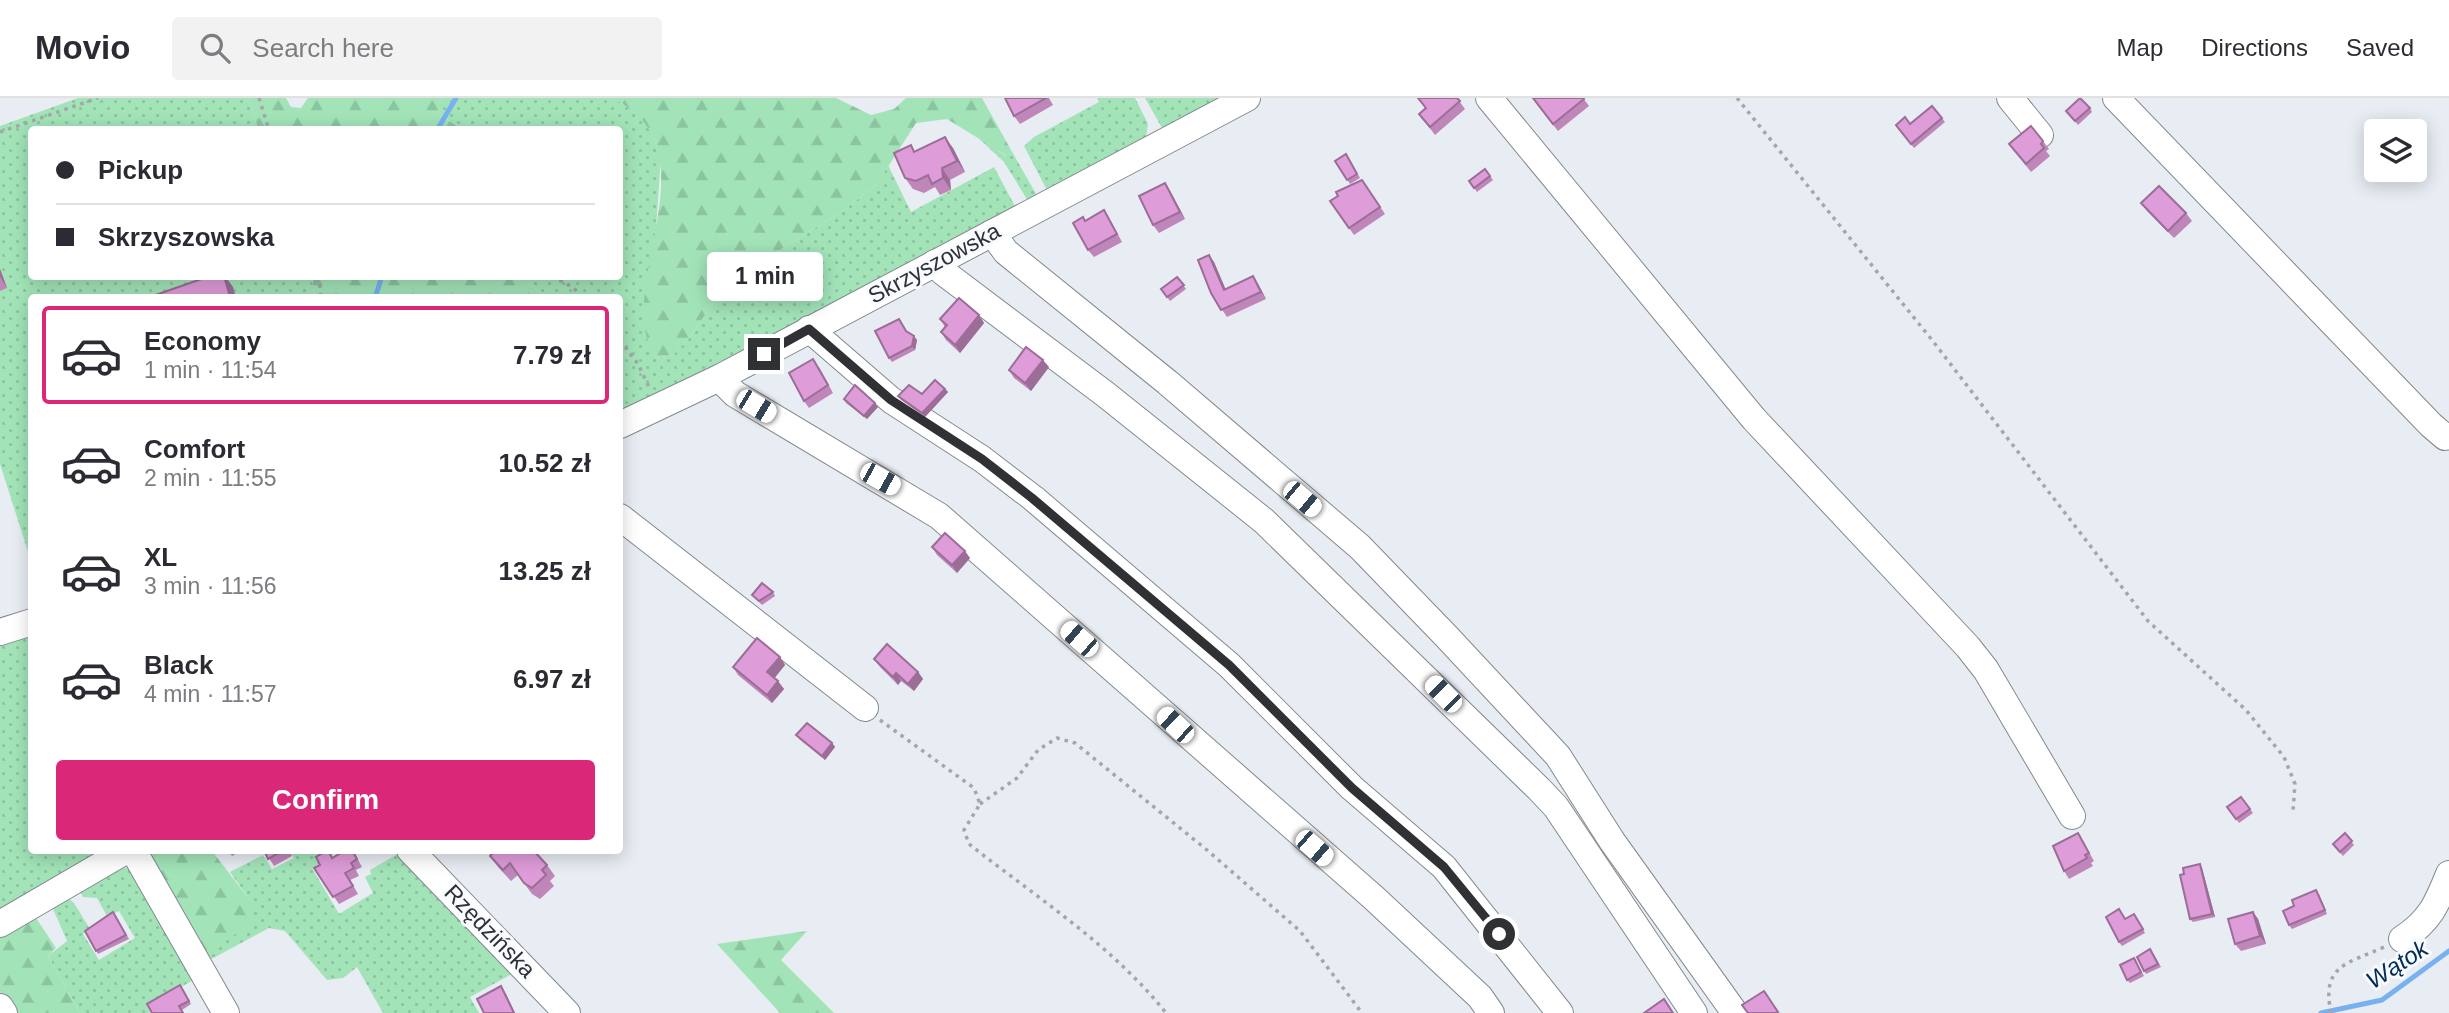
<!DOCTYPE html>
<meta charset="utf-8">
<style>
body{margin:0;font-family:Helvetica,sans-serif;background:#f2f2f3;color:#2b2b33;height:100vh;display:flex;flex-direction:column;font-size:26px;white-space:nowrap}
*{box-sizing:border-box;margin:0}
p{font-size:23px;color:#7c7c81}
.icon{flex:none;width:38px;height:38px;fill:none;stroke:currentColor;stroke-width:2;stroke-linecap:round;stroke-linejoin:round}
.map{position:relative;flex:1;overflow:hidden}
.details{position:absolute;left:28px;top:196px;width:595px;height:560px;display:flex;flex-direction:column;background:#fff;border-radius:7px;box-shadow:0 4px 18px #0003}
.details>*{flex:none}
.guide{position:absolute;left:28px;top:28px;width:595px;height:154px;border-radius:7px;box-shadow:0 4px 18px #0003;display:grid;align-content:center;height:154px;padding:0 28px;background:#fff}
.tools{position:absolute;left:2364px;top:21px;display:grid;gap:14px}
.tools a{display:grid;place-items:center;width:63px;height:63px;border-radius:7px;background:#fff;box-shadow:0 4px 18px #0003;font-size:35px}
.end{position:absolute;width:32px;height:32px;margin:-16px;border:9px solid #303134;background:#fff;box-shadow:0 0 0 4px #fff}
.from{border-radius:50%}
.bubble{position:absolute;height:49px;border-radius:7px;background:#fff;box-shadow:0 4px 18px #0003;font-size:23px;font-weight:700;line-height:49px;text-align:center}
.car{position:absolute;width:21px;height:42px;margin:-21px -10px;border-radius:9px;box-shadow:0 0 5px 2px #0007;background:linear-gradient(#fff 24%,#345 0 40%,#fff 0 76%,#345 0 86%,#fff 0)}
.guide b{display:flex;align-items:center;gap:24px;height:66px;font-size:26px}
.guide b+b{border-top:2px solid #e1e1e2}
.guide i{width:18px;height:18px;background:#2b2b33}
ul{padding:12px 0 0;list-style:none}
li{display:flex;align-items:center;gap:21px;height:98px;margin:0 14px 10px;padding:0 14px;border:4px solid transparent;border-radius:7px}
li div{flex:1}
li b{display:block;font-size:26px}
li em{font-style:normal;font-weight:700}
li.active{border-color:#db2777}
li>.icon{width:63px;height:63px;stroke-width:1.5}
.cta{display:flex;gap:14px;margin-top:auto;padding:14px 28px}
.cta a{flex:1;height:80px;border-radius:7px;background:#db2777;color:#fff;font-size:28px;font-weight:700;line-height:80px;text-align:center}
header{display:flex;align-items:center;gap:42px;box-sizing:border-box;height:98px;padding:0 35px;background:#fff;border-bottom:2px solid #e1e1e2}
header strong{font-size:33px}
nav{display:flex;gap:38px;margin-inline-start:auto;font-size:24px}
.search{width:490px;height:63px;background:#f2f2f3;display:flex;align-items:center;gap:18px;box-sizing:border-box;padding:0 24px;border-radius:7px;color:#7c7c81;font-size:26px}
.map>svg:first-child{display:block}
</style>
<header>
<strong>Movio</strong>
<div class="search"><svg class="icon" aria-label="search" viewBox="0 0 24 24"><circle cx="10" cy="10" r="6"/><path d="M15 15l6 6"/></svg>Search here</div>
<nav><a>Map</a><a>Directions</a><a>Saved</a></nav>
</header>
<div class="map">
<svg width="2449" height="915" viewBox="0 0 2449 915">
<defs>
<pattern id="grass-dots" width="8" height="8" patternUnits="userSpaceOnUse" patternTransform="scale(1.75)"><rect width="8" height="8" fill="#a2e4b8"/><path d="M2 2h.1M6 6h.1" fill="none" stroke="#8cc49f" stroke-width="1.8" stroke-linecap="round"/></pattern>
<pattern id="forest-firs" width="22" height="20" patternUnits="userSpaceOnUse" patternTransform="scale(1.75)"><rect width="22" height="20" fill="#a2e4b8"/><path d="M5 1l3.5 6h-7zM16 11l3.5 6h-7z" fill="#8cc49f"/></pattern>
</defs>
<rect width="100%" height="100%" fill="#e8ecf3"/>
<!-- grass -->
<g fill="url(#grass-dots)">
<polygon points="78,0 249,0 258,31 32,32 32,178 312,178 314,200 32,200 31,463 0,366 0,28"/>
<polygon points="444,0 614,0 637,16 650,31 661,59 656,131 656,260 673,257 690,239 711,208 744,174 844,112 877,86 888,67 911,114 994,69 1017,112 620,319 623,284 620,275 620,200 548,199 518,179 620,178 620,32 461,31 438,15 438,5"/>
<polygon points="1097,0 1135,0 1148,26 1145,45 1049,96 1024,48 1034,39 1099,4"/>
<polygon points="1145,0 1231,0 1165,35"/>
<polygon points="973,35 1006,58 1011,52 1039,101 1030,106 1004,64"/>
<polygon points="31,532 32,752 119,753 0,821 0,542"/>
<polygon points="289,753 356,753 341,761 337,754 312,770 339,816 373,795 365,779 371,776 370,772 401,754 519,872 470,899 479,915 383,915 357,869 343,880 327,882 285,833 269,830 204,865 200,856 249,801 230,774 263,757 272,771 294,760"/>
<polygon points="118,769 130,771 197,880 147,908 150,915 80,915 48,858 67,843 50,804 63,796 74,805 90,831 83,836 99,862 135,840 119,813 107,818 97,800 83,799 80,793"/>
</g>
<!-- forest -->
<g fill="url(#forest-firs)">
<polygon points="249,0 286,0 291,9 301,10 308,0 444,0 438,5 438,15 461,31 258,31"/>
<path d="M614,0H836L871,17L894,11L906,0H982L1011,52L1007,58L947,21L916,25L877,86L844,112L744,174L711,208L690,239L673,257L656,260C617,203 687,97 650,33C642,18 627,9 614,0Z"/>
<polygon points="312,179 518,179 548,199 314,199"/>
<polygon points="141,753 212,753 249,801 257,824 200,856"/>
<polygon points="32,814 56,850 48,858 80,915 12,915 0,894 0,832"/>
<polygon points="807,833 781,862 834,915 780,915 717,846"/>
</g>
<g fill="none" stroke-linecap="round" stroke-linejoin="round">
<!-- stream -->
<g stroke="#77b1f0" stroke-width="5">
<polyline points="437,32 456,0"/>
<polyline points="375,200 382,178"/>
<polyline points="2321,915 2382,902 2449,853"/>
</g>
<defs>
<g id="minor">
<polyline points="1489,0 1754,321 1968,549 1986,572 2072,718"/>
<polyline points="2010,0 2040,37"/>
<polyline points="2116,0 2431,327 2445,339 2449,338"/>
<polyline points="992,135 1006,154 1167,284 1360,449 1447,539 1558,658 1612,743 1735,915"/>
<polyline points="935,165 943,174 1105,296 1264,423 1539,691 1556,709 1694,915"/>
<polyline points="809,231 891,302 982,361 1033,400 1229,567 1352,690 1444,769 1560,915"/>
<polyline points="719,280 735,296 939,418 1374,800 1480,899 1491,915"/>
<polyline points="620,327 719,280 1247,0"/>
<polyline points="620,419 865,610"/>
<polyline points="0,534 32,524"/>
<polyline points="133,752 226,915"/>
<polyline points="410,752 567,915"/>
<polyline points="0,826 127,752"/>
<path d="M2402,841C2430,823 2437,806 2449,776"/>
<polyline points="0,909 4,915"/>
</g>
</defs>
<!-- minor casing -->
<use href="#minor" stroke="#84898f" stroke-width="28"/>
<!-- path -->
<g stroke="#a3a6ab" stroke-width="3.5" stroke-dasharray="3.5 5" stroke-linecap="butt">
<polyline points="259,0 269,32"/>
<polyline points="1737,0 1932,242 2148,523 2246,612 2284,659 2295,686 2293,713"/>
<polyline points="0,34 98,0"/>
<polyline points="319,178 321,200"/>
<polyline points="552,178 574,190 582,200"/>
<polyline points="620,242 638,266 649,289"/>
<path d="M880,622L974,690L980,706L964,732L969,746C1036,799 1113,848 1166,915"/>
<polyline points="980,706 1017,680 1038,652 1057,640 1075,645 1207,752 1300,833 1362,915"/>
<path d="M2331,915C2321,867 2347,866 2384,849"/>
</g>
<!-- minor -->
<use href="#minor" stroke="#fff" stroke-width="26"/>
</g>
<!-- wall -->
<g fill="#bf86ba">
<polygon points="1005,0 1049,0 1053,7 1020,26 1014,18"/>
<polygon points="1418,0 1457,0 1465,11 1435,37 1419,16 1425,10"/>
<polygon points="1532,0 1583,0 1589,8 1558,33"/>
<polygon points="1932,8 1945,24 1914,50 1896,27 1910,26"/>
<polygon points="2090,10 2092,14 2078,27 2069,16"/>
<polygon points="2043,43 2049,51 2046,53 2050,58 2031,74 2009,46"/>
<polygon points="953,50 965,74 950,82 951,92 940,97 935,89 924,95 913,91 905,80 915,54"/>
<polygon points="1346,56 1360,80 1350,86 1335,63"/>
<polygon points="1485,71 1493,82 1477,94 1469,83"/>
<polygon points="1362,82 1385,116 1354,137 1330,103"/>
<polygon points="1170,93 1185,121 1159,135 1153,127"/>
<polygon points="2141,105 2186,115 2192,123 2174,140 2147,113"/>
<polygon points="1109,120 1122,144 1094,159 1088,152"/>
<polygon points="1214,164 1225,191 1253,178 1258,186 1266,201 1227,219 1211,195"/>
<polygon points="0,171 7,190 0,193"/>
<polygon points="1177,179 1186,191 1170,203 1161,191"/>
<polygon points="979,217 984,225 960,255 946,242 941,234 945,229 940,221"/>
<polygon points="899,221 906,234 917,242 915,252 892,264 889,260"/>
<polygon points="819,269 833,295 809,310 804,303"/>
<polygon points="1049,269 1031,293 1014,280 1009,272"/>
<polygon points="945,291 948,294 925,319 901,302 898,298 922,296"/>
<polygon points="844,301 875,305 878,309 867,321 846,305"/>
<polygon points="932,449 970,460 957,475 937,457"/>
<polygon points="773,494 775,498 762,507 752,497"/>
<polygon points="780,559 785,567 774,580 784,591 772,605 738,577 733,569"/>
<polygon points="874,561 918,574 923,581 914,593 901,583 898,587 880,569"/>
<polygon points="796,637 832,645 835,649 825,662 799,641"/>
<polygon points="2241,699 2253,715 2239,725 2227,709"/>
<polygon points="2078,735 2094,763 2091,765 2093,768 2069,781 2064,773"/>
<polygon points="2345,735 2354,747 2343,758 2333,746"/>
<polygon points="228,752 240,752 240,753 232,758"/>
<polygon points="264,752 289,752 292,758 274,768"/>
<polygon points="328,752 333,760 356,758 362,769 356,772 359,778 350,782 358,796 339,806 314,770 320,767"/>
<polygon points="495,752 542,752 537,757 547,767 555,778 550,783 554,788 540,801 532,796 518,777 511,783 498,769 490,758"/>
<polygon points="2202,770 2215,819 2193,824 2190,821 2184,776"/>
<polygon points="2319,796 2327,816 2292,831 2289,827 2294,808"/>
<polygon points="113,814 129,841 98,856 85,833"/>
<polygon points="2253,814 2258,821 2266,846 2241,853 2235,846"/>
<polygon points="2137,820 2145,835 2122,848 2119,844 2125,821"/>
<polygon points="2153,855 2161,869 2146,876 2144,873"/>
<polygon points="2134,860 2144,878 2130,885 2127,882"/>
<polygon points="180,887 191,906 182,912 152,915"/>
</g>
<!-- shaded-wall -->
<g fill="#9b6d97">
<polygon points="945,39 953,50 965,74 957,63"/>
<polygon points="942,70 950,82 951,92 943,80"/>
<polygon points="1165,85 1170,93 1185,121 1180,114"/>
<polygon points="1209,157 1214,164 1229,199 1224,192"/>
<polygon points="0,171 7,190 2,182 0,178"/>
<polygon points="224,178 225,178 233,189 236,200 230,199"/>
<polygon points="1253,178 1258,186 1266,201 1261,194"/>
<polygon points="979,217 984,225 960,255 955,247"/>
<polygon points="914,238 917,242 915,252 912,248"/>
<polygon points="1043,262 1049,269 1031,293 1025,285"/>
<polygon points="945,291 948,294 925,319 922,315"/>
<polygon points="875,305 878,309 867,321 864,318"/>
<polygon points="965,453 970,460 957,475 952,467"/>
<polygon points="780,559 785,567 773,582 767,574"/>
<polygon points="918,574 923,581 914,593 908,586"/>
<polygon points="896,575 901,583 898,587 893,579"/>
<polygon points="778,583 784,591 772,605 767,597"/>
<polygon points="832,645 835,649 825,662 822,658"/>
<polygon points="2200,766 2202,770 2215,819 2212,816"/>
<polygon points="2253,814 2258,821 2266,846 2260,838"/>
<polygon points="501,888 506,896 515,915 514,915"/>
</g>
<!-- building -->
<g fill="#de9cd8" stroke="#9b6d97" stroke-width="2">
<polygon points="1005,0 1046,0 1014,18"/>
<polygon points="1418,0 1457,0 1460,3 1430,29 1419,16 1426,10"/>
<polygon points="1533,0 1583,0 1584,1 1553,26"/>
<polygon points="2080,0 2090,10 2075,23 2066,13"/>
<polygon points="1932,8 1942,20 1911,46 1896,27 1905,19 1910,26"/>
<polygon points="2031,28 2043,43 2041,46 2044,50 2026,66 2009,46"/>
<polygon points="945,39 957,63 942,70 943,80 932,86 928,77 916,83 905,80 894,55 911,47 914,54"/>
<polygon points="1346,56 1357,76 1347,82 1335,63"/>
<polygon points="1485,71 1490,78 1474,90 1469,83"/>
<polygon points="1362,82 1380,109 1349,130 1330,103 1338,98 1336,94"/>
<polygon points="1165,85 1180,114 1153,127 1139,98"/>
<polygon points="2159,88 2186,115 2168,133 2141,105"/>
<polygon points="1104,112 1117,136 1088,152 1073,125 1083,119 1085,123"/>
<polygon points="1209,157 1224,192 1253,178 1261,194 1221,212 1211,195 1198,162"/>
<polygon points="210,178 224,178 230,199 227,200 147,200"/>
<polygon points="1177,179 1184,187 1167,199 1161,191"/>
<polygon points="959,200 979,217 955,247 941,234 947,227 940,221"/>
<polygon points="899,221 906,233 914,238 912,248 889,260 875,233"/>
<polygon points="1026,249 1043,262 1025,285 1009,272"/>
<polygon points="813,261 828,287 804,303 789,275"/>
<polygon points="935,282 945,291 922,315 898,298 909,287 922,296"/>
<polygon points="855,287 875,305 864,318 844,301"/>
<polygon points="945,435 965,453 952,467 932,449"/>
<polygon points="762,485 773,494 759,503 752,497"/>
<polygon points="757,540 780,559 767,574 778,583 767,597 733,569"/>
<polygon points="887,546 918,574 908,586 896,575 893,579 874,561"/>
<polygon points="807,625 832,645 822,658 796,637"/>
<polygon points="2241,699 2250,711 2236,721 2227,709"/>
<polygon points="2078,735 2089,755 2085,757 2087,760 2064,773 2053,748"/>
<polygon points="2345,735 2352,743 2340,754 2333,746"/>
<polygon points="264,752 283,752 268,761"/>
<polygon points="328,752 332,760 346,752 352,752 357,761 351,765 354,770 345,775 353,788 333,799 314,770 320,767 316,759"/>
<polygon points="495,752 533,752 547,767 542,772 546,777 532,790 524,785 510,765 503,772 490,758"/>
<polygon points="2200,766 2212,816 2190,821 2180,777 2184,776 2183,770"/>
<polygon points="2316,792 2325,812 2289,827 2283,813 2294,808 2292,802"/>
<polygon points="2119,811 2125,821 2134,816 2143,831 2119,844 2106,819"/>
<polygon points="113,814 126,837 96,853 85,833"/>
<polygon points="2253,814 2260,838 2235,846 2228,821"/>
<polygon points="2150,851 2158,866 2144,873 2137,859"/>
<polygon points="2134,860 2141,874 2127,882 2120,867"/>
<polygon points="180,887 189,903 179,908 183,915 152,915 147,906"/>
<polygon points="501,888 514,915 484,915 477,901"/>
<polygon points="1764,893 1778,914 1775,915 1748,915 1742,907"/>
<polygon points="1664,901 1673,915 1644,915"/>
</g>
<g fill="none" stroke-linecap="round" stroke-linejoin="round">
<!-- route -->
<polyline stroke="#303134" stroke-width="9" points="764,256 809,231 891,302 982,361 1032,400 1229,567 1352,690 1444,769 1499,836"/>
</g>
<g text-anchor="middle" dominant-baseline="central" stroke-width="6" stroke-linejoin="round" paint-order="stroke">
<!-- street labels -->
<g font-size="23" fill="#303134" stroke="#f7fafe">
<text transform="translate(934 165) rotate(-28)">Skrzyszowska</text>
<text transform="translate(490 833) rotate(46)">Rzędzińska</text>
</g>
<!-- water labels -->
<g font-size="24" font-style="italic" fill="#012c54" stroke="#f7fafe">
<text transform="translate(2397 866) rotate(-33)">Wątok</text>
</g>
</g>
</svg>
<div class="tools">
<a><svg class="icon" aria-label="layers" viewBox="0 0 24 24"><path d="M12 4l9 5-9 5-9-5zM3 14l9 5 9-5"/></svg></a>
</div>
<i class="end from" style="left:1499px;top:836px"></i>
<i class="end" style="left:764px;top:256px"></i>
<div class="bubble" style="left:707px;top:154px;width:116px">1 min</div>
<i class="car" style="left:756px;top:308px;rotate:121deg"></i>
<i class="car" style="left:880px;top:381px;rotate:119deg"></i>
<i class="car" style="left:1302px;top:401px;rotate:130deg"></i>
<i class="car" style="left:1079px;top:541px;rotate:311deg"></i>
<i class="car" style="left:1443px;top:596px;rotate:315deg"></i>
<i class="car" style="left:1175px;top:627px;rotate:313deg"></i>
<i class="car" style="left:1314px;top:750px;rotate:131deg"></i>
<div class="guide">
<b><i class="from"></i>Pickup</b>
<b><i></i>Skrzyszowska</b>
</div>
<section class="details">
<ul>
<li class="active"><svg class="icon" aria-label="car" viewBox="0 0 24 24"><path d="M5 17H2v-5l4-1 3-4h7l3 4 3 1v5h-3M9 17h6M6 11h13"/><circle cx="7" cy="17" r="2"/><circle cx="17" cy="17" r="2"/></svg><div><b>Economy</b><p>1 min · 11:54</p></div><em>7.79 zł</em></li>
<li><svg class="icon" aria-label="car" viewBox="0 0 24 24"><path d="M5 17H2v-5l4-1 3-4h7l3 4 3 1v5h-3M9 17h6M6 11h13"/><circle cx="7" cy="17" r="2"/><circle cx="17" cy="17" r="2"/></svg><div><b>Comfort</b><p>2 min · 11:55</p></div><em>10.52 zł</em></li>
<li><svg class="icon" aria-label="car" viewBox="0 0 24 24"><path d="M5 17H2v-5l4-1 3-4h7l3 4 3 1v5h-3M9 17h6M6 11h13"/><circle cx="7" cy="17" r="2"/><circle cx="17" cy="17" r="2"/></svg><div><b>XL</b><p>3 min · 11:56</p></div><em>13.25 zł</em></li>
<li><svg class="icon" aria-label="car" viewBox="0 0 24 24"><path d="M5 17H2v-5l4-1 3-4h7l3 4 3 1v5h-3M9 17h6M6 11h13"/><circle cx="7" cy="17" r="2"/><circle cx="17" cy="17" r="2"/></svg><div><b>Black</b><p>4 min · 11:57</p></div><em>6.97 zł</em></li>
</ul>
<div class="cta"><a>Confirm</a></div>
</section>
</div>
